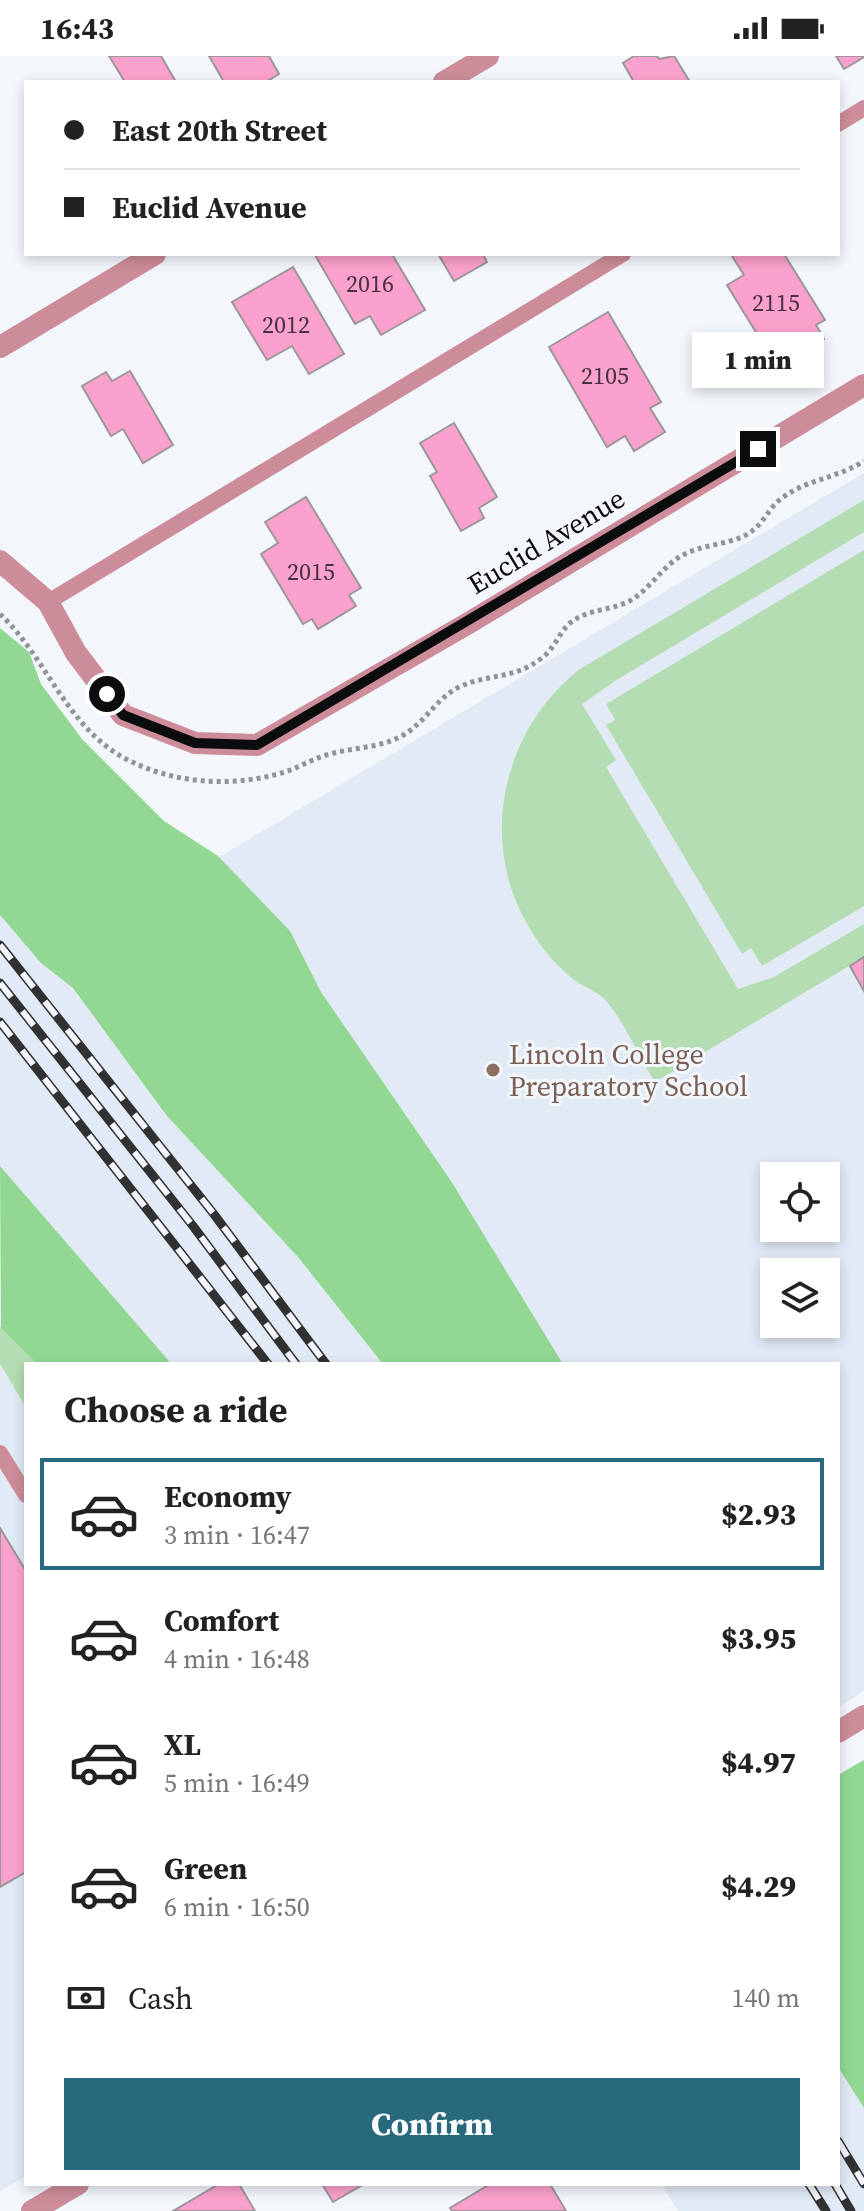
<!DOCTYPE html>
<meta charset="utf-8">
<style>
body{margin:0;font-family:"Source Serif 4",serif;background:#f2f2f2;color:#222;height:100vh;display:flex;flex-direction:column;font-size:30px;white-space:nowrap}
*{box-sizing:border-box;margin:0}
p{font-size:26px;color:#767676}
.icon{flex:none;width:44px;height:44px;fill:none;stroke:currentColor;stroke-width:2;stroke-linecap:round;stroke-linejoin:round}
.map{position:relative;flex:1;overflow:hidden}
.panel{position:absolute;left:24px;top:1306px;width:816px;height:824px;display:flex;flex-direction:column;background:#fff;border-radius:0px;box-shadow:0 4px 12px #0003}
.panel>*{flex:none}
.top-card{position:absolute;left:24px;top:24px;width:816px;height:176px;border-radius:0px;box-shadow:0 4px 12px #0003;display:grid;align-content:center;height:176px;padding:0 40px;background:#fff}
.controls{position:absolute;left:760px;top:1106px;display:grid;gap:16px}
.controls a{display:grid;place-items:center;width:80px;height:80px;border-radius:0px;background:#fff;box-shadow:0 4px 12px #0003;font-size:40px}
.end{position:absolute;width:36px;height:36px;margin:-18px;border:10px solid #0b0c0e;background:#fff;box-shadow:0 0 0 4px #fff}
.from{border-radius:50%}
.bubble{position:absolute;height:56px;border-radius:0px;background:#fff;box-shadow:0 4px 12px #0003;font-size:26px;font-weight:800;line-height:56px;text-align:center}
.top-card b{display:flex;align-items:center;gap:28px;height:76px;font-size:30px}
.top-card b+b{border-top:2px solid #e0e0e0}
.top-card i{width:20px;height:20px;background:#222}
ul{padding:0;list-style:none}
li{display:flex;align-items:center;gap:24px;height:112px;margin:0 16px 12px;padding:0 24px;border:4px solid transparent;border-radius:0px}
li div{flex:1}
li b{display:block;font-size:30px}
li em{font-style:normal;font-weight:800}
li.active{border-color:#29697e}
li>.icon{width:72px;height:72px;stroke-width:1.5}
h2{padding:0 40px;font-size:36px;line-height:96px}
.pay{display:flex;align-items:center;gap:20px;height:88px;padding:0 40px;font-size:30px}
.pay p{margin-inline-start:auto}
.primary-button{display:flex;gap:16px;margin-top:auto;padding:16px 40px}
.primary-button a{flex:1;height:92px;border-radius:0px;background:#29697e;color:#fff;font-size:32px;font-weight:800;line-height:92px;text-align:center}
.status{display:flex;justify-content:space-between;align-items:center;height:56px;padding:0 40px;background:#fff;direction:ltr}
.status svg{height:22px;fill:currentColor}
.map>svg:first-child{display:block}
</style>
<div class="status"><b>16:43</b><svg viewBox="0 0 49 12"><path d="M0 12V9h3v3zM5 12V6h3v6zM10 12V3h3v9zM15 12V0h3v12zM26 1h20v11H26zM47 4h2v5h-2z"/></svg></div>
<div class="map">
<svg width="864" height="2155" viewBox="0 0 864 2155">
<rect width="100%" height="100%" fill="#f3f7fc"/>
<!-- built -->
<g fill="#e2eaf6" fill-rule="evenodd">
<path d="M864,417V1635L838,1651V1308H170L0,1110V859L41,907ZM774,1120H826V1172H774ZM774,1216H826V1268H774Z"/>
<polygon points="0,1308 26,1352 26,2120 0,2135"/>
<polygon points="838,2011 864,2052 864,2155 678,2155 661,2128 838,2128"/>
</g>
<!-- green -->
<g fill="#b4ddb3">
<path d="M864,444V476L618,623L582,648L616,704L606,711L738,933L774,921L864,868V901L655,1026C639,1000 626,970 608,947C601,937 587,933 577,926C558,912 541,892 529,871C477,785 503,673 580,613Z"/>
<polygon points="864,494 864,850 762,910 751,892 742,898 606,669 615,664 606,648"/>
<polygon points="0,1270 37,1308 26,1308 26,1352 0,1308"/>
</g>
<!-- forest -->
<g fill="#92d893">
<polygon points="0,572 29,596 41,628 82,683 164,765 218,800 290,875 321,936 451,1125 563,1308 383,1308 298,1201 167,1060 73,932 41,907 0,859"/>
<polygon points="0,1110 168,1304 170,1308 37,1308 1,1272"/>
<polygon points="864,1704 864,2052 838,2011 838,1719"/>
</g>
<!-- building -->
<g fill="#fba1cd" stroke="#9c9698" stroke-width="2">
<polygon points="109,0 161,0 176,26 125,26"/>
<polygon points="209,0 269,0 279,18 266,26 224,26"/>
<polygon points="634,0 657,0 659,3 674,0 690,26 634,26 623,7"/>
<polygon points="836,0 864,0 864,1 844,13"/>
<polygon points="392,198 425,254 381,279 370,260 355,268 315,199"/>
<polygon points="438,198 483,198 487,206 454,225"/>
<polygon points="735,198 784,198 825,264 816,269 824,283 785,307 777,294 770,299 727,229 744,219 732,200"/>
<polygon points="293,211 344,298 309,318 292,290 267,304 232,246"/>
<polygon points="608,256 661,346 650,352 665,376 634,395 625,380 607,391 549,291"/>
<polygon points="130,315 173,389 143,407 123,373 111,380 82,330 106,316 112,325"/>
<polygon points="454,367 497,441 479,452 484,462 461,475 430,420 437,416 420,387"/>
<polygon points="306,441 361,532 349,539 356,550 318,573 312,563 303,568 261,498 278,487 265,466"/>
<polygon points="864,901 864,935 850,910"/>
<polygon points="0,1472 26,1515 26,1816 0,1831"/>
<polygon points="219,2128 239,2128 255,2155 173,2155"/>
<polygon points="322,2128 364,2128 333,2146"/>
<polygon points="490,2128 550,2128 566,2155 452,2155 450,2152"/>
</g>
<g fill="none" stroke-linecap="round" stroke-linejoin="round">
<!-- path -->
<path stroke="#919497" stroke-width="5" stroke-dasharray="4 4" stroke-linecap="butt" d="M0,558C47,602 66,671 126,703C174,728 232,732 285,716C300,711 314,702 330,698C356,691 382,692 405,678C426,665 437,642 459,631C489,617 515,624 543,601C556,591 560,573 574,564C592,552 619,554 636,541C652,529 664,510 681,500C700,489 725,489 744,480C763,471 767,453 782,442C807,423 838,422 864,405"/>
<!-- service -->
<g stroke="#cd8c9a" stroke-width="16">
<polyline points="838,68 864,52"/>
<polyline points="48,546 623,198"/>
<polyline points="0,1397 26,1439"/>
</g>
<!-- minor -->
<g stroke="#cd8c9a" stroke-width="22">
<polyline points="444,26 488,0"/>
<polyline points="0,291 155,198"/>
<polyline points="0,505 48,546 76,597 123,659 195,687 257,689 467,568 864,329"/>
</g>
<!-- tertiary -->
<g stroke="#cd8c9a" stroke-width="22">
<polyline points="838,1676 864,1660"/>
<polyline points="32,2155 78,2128"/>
</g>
<defs>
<g id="rail">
<polyline points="0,889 213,1157 326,1308"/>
<polyline points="0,927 193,1170 296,1308"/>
<polyline points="0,966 268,1308"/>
<polyline points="838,2085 864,2128"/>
<polyline points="809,2128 826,2155"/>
<polyline points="835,2128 851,2155"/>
</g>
</defs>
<!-- rail casing -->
<use href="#rail" stroke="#2f3133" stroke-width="9"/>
<!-- rail -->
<use href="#rail" stroke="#f3f7fc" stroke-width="6" stroke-dasharray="18" stroke-linecap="butt"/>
</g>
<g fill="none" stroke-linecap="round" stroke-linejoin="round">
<!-- route -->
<polyline stroke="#0b0c0e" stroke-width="10" points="107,638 123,659 195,687 257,689 758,393"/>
</g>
<!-- markers -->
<circle fill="#8d6e63" stroke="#f3f7fc" stroke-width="3" cx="493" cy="1014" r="8"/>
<g text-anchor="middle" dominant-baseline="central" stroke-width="6" stroke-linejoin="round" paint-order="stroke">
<!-- number labels -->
<g font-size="24" fill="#47313e">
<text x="370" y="227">2016</text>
<text x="776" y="246">2115</text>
<text x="286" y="268">2012</text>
<text x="605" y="319">2105</text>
<text x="311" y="515">2015</text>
</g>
<!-- street labels -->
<g font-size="28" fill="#0b0c0e" stroke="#f3f7fc">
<text transform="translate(546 485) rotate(-31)">Euclid Avenue</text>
</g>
<!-- education labels -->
<g font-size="28" fill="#785e54" stroke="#f3f7fc" text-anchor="start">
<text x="509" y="998">Lincoln College<tspan x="509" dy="32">Preparatory School</tspan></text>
</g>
</g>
</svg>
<div class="controls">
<a><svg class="icon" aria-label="locate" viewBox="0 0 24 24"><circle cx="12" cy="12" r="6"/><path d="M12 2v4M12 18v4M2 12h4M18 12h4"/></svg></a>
<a><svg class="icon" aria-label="layers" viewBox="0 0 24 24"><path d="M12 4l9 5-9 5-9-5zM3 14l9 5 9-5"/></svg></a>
</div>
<i class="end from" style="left:107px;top:638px"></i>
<i class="end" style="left:758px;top:393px"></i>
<div class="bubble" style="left:692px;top:276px;width:132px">1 min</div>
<div class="top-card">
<b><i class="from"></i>East 20th Street</b>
<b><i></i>Euclid Avenue</b>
</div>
<section class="panel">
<h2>Choose a ride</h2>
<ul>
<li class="active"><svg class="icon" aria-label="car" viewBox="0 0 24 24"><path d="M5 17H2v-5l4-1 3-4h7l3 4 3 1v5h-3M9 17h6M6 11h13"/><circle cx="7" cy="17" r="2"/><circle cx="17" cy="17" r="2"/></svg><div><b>Economy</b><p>3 min · 16:47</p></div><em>$2.93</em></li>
<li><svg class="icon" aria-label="car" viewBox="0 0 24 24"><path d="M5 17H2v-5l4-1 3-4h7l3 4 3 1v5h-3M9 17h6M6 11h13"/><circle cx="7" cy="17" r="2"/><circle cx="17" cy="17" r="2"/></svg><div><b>Comfort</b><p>4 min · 16:48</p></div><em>$3.95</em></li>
<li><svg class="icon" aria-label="car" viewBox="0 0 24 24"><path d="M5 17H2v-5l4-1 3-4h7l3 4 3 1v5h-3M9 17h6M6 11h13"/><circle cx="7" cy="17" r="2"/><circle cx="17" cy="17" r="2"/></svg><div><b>XL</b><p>5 min · 16:49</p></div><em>$4.97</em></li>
<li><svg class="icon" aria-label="car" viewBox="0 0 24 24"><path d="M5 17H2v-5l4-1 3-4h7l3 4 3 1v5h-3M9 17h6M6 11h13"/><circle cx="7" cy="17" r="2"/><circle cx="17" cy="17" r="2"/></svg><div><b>Green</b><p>6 min · 16:50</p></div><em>$4.29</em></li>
</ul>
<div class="pay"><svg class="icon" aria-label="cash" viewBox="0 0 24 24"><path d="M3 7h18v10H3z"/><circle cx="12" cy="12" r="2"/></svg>Cash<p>140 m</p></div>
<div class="primary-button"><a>Confirm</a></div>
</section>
</div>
